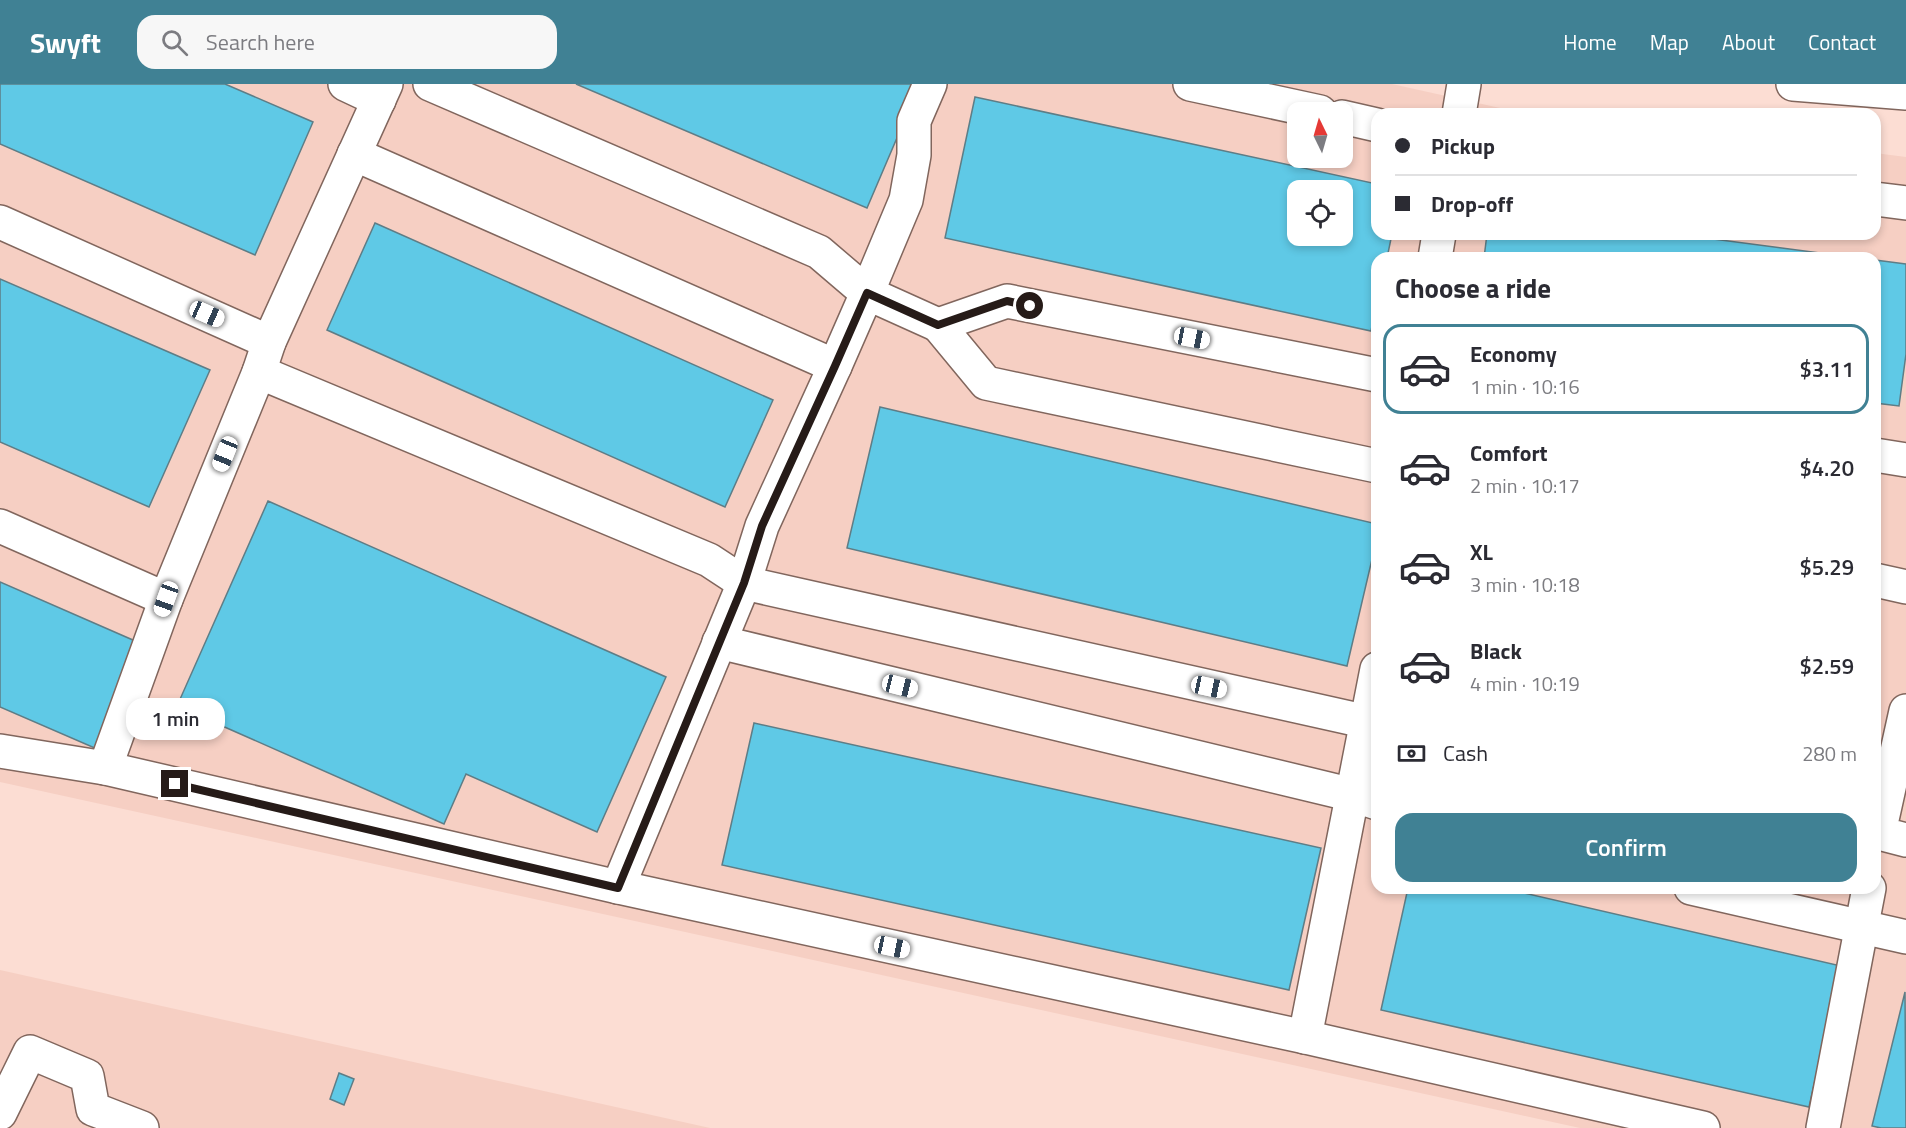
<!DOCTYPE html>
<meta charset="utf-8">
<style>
body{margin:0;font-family:"Titillium Web",sans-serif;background:#f7f7f7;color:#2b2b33;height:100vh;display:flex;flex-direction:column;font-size:22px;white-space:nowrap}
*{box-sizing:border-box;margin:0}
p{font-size:20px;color:#7c7c81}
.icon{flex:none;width:33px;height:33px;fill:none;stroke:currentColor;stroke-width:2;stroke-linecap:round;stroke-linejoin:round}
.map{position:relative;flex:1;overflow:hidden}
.sheet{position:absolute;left:1371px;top:168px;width:510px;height:642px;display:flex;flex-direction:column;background:#fff;border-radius:18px;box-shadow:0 3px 9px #0003}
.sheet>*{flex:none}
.hud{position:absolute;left:1371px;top:24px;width:510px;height:132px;border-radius:18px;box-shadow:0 3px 9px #0003;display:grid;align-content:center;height:132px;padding:0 24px;background:#fff}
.needle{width:39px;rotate:355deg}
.tools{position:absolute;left:1287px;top:18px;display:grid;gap:12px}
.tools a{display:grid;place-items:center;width:66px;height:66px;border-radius:12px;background:#fff;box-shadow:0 3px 9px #0003;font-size:30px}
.end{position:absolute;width:27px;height:27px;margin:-14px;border:8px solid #261b18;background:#fff;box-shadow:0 0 0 3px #fff}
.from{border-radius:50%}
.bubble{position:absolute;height:42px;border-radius:18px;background:#fff;box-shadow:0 3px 9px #0003;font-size:20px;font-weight:600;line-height:42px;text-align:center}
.car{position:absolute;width:18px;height:36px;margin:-18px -9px;border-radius:8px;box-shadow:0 0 4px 2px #0007;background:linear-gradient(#fff 24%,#345 0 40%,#fff 0 76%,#345 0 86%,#fff 0)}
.hud b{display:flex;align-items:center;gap:21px;height:57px;font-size:22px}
.hud b+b{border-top:2px solid #e1e1e2}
.hud i{width:15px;height:15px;background:#2b2b33}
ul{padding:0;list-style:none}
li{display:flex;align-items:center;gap:18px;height:90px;margin:0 12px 9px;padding:0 12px;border:3px solid transparent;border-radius:18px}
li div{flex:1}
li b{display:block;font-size:22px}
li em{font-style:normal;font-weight:600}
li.selected{border-color:#408194}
li>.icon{width:54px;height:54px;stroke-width:1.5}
h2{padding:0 24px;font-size:27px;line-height:72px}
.pay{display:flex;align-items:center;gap:15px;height:66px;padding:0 24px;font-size:22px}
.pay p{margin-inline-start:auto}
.cta{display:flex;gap:12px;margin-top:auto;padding:12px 24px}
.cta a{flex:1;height:69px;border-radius:18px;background:#408194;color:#fff;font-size:24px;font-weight:600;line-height:69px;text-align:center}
header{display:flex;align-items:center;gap:36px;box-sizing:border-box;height:84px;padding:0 30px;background:#408194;color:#fff}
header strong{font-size:28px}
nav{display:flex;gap:33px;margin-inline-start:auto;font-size:21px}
.search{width:420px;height:54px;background:#f7f7f7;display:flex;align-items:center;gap:15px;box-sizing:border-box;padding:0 21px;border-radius:18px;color:#7c7c81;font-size:22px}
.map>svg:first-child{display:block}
</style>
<header>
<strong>Swyft</strong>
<div class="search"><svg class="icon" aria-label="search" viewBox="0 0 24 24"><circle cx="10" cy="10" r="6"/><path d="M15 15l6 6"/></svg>Search here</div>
<nav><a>Home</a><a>Map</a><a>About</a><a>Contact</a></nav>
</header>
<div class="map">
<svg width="1906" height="1044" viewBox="0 0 1906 1044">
<rect width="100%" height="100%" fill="#fcddd3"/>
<!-- built -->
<g fill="#f6cfc3" fill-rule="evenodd">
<path d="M0,0H1392L1527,30H1377V150H1875V69L1906,73V1044H1580L0,698ZM1298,28H1342V74H1298ZM1298,106H1342V152H1298ZM1377,174H1875V804H1377Z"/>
<polygon points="0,886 710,1044 0,1044"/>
</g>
<!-- building -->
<g fill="#5fc9e6" stroke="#5e7d86" stroke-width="1.5" fill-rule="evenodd">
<polygon points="0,0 225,0 313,38 255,171 0,60"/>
<polygon points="576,0 920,0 867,124"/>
<path d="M975,13L1377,100V150H1392L1387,174H1377V219L1371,247L945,154ZM1298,106H1342V152H1298Z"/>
<polygon points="375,139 773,316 725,423 327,246"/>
<polygon points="1487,150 1675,150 1858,174 1484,174"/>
<polygon points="1875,176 1906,180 1906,270 1899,322 1875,319"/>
<polygon points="0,195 210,286 149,423 0,358"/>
<polygon points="880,323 1377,440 1377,454 1347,582 847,464"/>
<polygon points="268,417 666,593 597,748 466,690 444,740 177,622"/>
<polygon points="0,498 142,560 97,665 0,623"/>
<polygon points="754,639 1321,764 1289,906 722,781"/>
<polygon points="1408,804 1502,804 1841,882 1809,1023 1381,926"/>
<polygon points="1905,908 1906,1044 1881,1044 1872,1042"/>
<polygon points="339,989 354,995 344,1021 330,1015"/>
</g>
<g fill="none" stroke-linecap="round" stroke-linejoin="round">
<defs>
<g id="minor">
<polyline points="345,0 379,16"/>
<polyline points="386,0 269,258 259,288 166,515 105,684 618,803 1305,953 1703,1044"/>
<polyline points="430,0 819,168 867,209 906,116 914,71 914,37 930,0"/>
<polyline points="1190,0 1320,28"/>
<polyline points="1459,30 1464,0"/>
<polyline points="1342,33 1377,41"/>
<polyline points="354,70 835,282"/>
<polyline points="1875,115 1906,119"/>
<polyline points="0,138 269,258"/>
<polyline points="1435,174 1439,150"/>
<polyline points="938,241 986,299 1377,382"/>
<polyline points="259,288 709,476 744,499 1377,640"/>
<polyline points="1875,371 1906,376"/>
<polyline points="0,442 166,515"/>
<polyline points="1875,496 1906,503"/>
<polyline points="719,558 1353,711 1377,719"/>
<polyline points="1906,627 1879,749 1906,756"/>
<polyline points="0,667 105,684"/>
<polyline points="618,803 744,499 762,442 835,282 867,209 938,241 1007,217 1377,291"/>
<polyline points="1691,804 1906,853"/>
<polyline points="1305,953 1377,585"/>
<polyline points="0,1029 30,968 87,992 93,1025 142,1044"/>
<polyline points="1823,1044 1869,804"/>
</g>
<polyline id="major" points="1793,0 1906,9"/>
</defs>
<!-- minor casing -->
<use href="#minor" stroke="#81665d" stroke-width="36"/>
<!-- major casing -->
<use href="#major" stroke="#81665d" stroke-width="36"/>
<!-- minor -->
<use href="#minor" stroke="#fff" stroke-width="33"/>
<!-- major -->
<use href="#major" stroke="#fff" stroke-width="33"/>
</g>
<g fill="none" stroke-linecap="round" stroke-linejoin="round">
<!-- route -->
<polyline stroke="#261b18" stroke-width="8" points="175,700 618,804 744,499 762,442 835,282 867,209 938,241 1007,217 1030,222"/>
</g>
</svg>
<div class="tools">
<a><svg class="needle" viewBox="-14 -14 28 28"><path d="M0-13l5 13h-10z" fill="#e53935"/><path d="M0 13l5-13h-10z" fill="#7c7c81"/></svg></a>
<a><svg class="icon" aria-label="locate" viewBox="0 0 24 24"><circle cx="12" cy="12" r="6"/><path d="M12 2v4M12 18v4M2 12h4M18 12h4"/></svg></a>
</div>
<i class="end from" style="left:1030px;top:222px"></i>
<i class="end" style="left:175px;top:700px"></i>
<div class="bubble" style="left:126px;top:614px;width:99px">1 min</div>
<i class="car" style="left:207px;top:230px;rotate:114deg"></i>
<i class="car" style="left:1192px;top:254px;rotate:101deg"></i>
<i class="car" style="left:225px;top:370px;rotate:202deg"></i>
<i class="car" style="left:166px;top:515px;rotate:200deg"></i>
<i class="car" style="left:900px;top:602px;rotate:104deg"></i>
<i class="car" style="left:1209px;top:603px;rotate:102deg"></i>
<i class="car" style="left:892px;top:863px;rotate:102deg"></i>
<div class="hud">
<b><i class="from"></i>Pickup</b>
<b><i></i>Drop-off</b>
</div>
<section class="sheet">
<h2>Choose a ride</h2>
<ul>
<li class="selected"><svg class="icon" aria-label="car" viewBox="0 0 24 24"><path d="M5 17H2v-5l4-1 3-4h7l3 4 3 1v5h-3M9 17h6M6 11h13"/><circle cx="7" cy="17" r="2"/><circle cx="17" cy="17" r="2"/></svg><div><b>Economy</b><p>1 min · 10:16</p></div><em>$3.11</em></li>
<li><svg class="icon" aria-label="car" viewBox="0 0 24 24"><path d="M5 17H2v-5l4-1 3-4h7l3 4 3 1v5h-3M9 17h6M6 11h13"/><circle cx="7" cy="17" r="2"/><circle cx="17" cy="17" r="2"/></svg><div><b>Comfort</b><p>2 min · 10:17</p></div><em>$4.20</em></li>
<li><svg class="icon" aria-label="car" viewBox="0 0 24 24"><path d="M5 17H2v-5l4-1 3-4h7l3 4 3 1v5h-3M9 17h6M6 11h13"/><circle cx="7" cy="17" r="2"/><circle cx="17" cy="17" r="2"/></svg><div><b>XL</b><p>3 min · 10:18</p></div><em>$5.29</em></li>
<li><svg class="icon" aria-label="car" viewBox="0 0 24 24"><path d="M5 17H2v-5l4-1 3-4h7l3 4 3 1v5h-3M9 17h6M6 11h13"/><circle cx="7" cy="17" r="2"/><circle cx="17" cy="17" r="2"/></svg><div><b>Black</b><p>4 min · 10:19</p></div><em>$2.59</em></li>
</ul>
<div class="pay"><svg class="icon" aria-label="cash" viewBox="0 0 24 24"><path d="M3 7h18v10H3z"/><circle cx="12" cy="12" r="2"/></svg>Cash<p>280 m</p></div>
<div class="cta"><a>Confirm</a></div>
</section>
</div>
